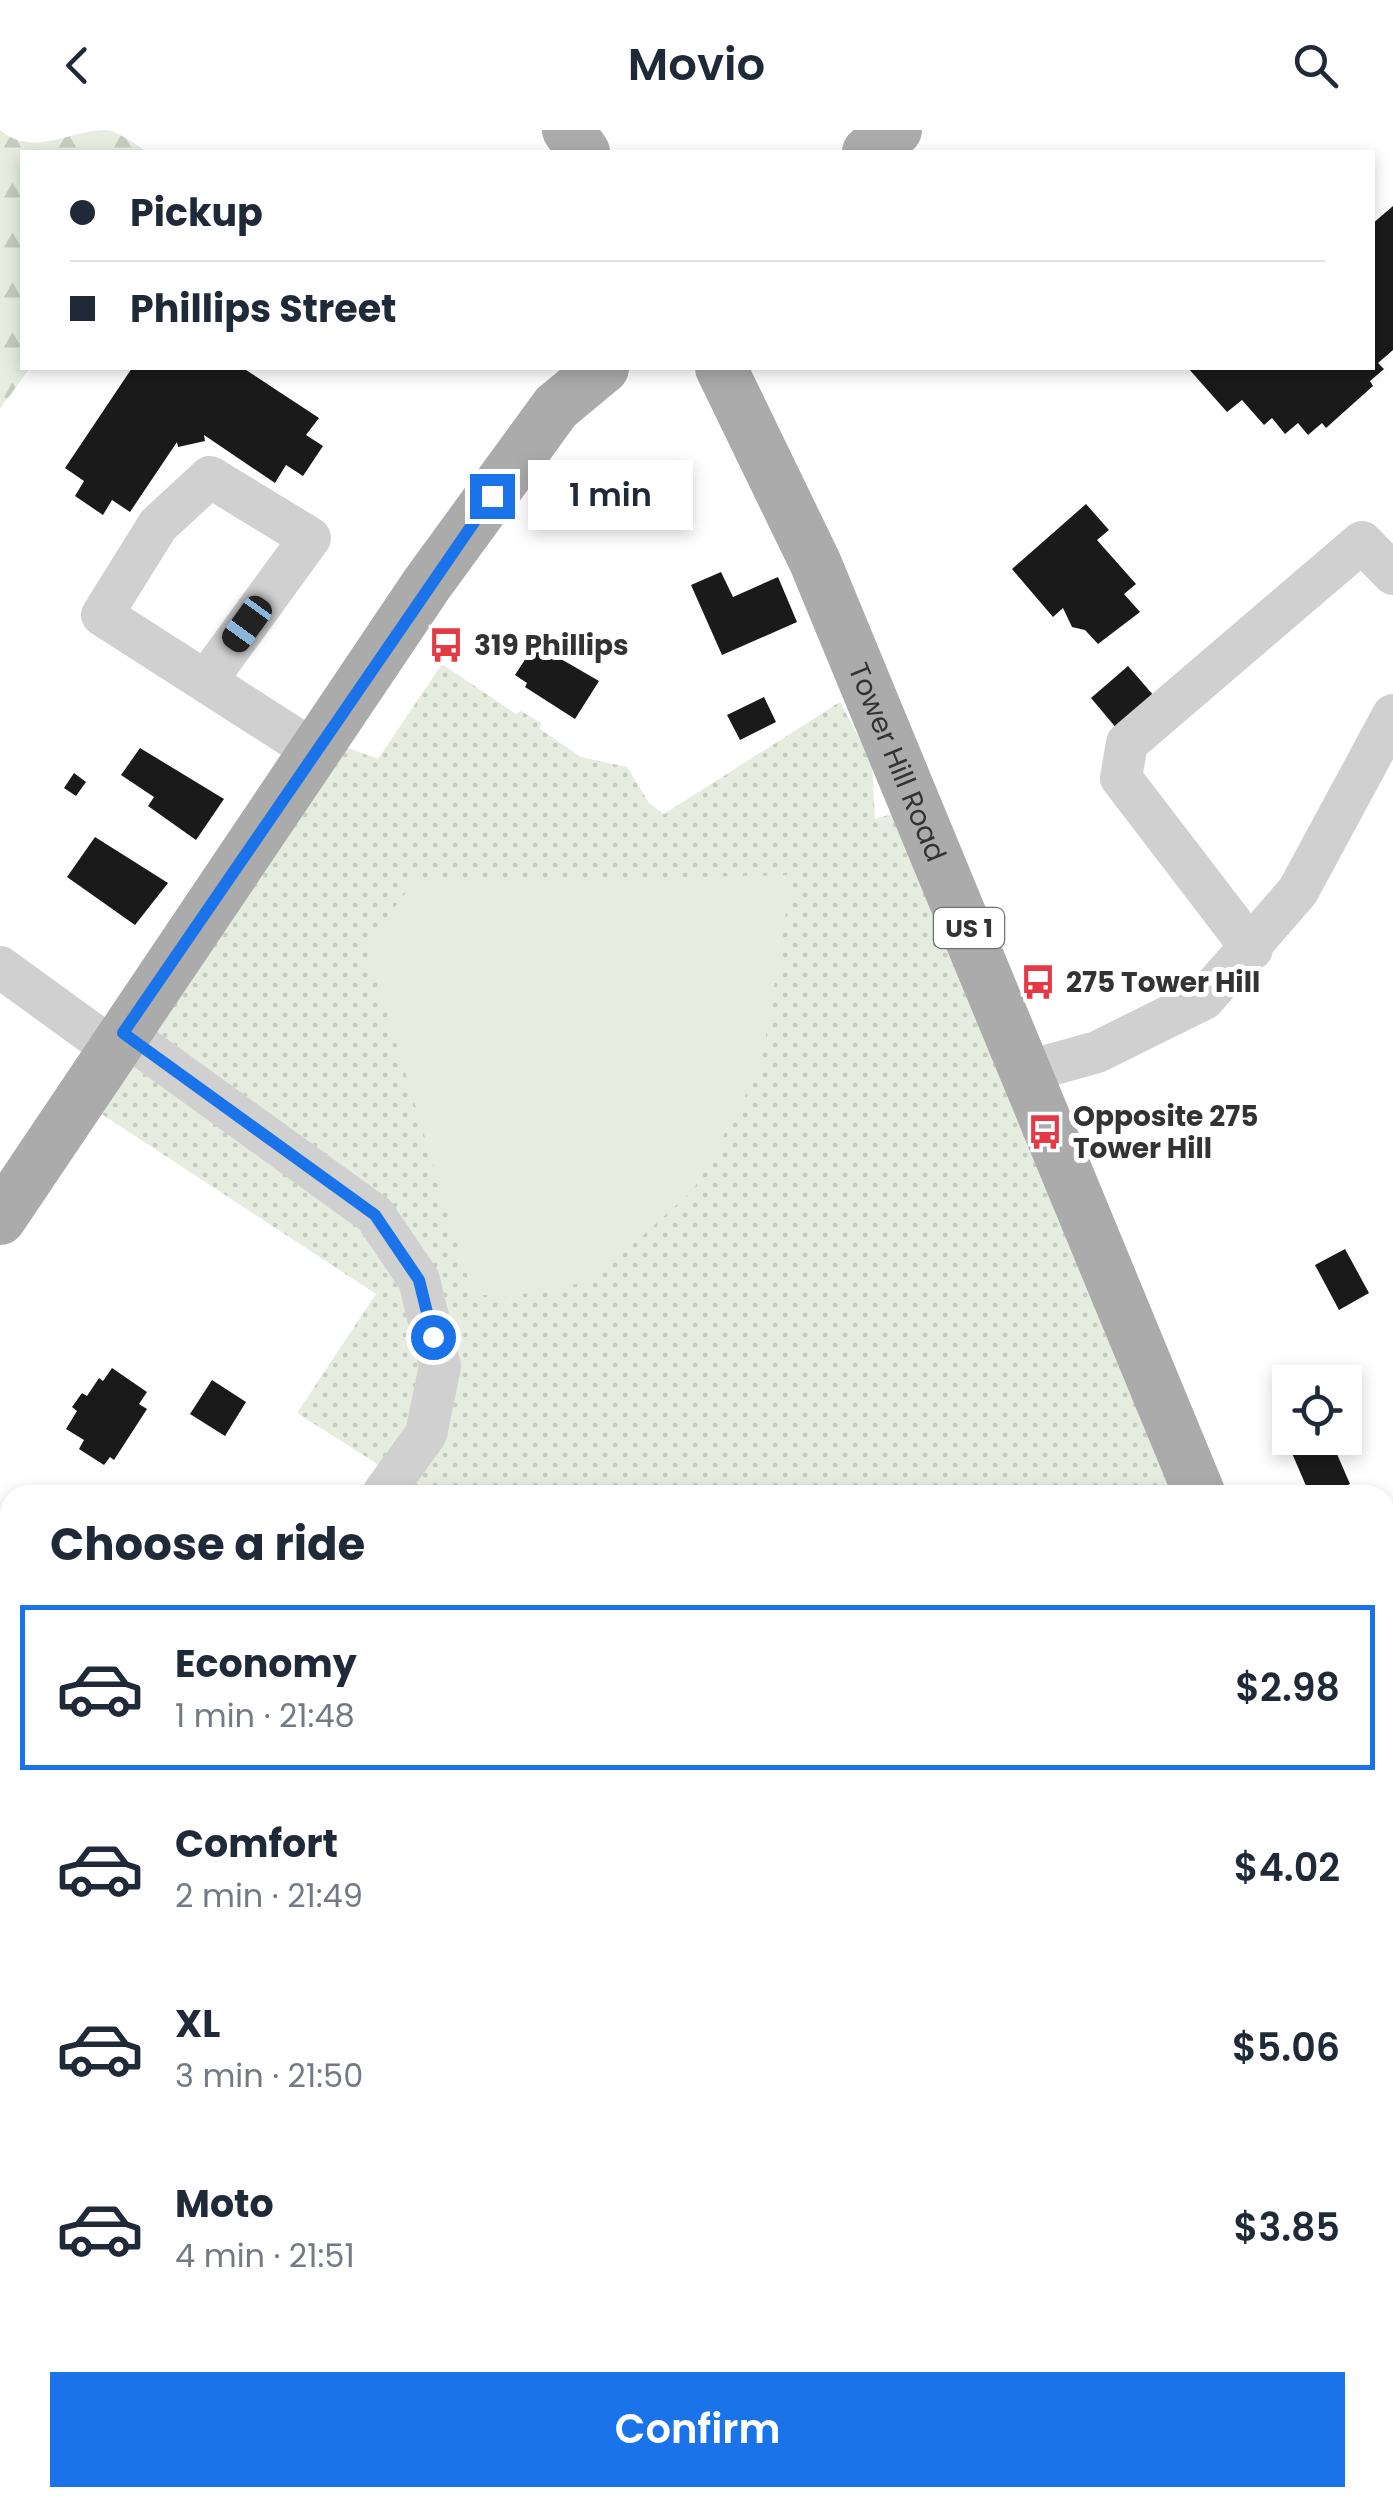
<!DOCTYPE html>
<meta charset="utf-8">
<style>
body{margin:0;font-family:Poppins,sans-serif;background:#f2f2f3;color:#1f2937;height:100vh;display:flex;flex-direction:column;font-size:38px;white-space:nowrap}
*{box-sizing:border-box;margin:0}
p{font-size:32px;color:#747a83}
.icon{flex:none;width:55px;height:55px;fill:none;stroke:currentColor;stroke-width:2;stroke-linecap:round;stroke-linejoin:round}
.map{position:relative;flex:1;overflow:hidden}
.panel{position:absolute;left:0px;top:1355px;width:1395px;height:1022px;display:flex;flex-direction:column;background:#fff;border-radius:30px 30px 0 0;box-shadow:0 5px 15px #0003}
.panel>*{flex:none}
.guide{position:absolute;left:20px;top:20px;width:1355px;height:220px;border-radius:0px;box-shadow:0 5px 15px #0003;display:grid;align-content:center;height:220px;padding:0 50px;background:#fff}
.fabs{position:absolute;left:1272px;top:1235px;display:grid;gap:20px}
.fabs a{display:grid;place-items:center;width:90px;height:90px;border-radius:0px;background:#fff;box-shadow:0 5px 15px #0003;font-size:50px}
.end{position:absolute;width:45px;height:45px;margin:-22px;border:12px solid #1a73e8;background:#fff;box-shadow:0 0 0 5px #fff}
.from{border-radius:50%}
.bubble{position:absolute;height:70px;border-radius:0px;background:#fff;box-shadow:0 5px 15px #0003;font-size:32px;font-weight:600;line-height:70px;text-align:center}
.car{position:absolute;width:30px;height:60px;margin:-30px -15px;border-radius:12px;box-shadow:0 0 8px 2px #0007;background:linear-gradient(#222 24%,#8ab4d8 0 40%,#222 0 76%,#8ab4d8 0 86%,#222 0)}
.guide b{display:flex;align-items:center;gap:35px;height:95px;font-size:38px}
.guide b+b{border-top:2px solid #e0e1e3}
.guide i{width:25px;height:25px;background:#1f2937}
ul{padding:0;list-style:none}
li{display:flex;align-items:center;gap:30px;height:165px;margin:0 20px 15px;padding:0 30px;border:5px solid transparent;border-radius:0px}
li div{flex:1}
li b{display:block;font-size:38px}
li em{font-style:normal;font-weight:600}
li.selected{border-color:#1a73e8}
li>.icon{width:90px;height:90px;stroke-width:1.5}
h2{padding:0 50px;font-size:45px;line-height:120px}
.action{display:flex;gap:20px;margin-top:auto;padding:20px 50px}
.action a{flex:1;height:115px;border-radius:0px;background:#1a73e8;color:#fff;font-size:40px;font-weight:600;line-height:115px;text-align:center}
header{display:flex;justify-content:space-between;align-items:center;height:130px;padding:0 50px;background:#fff;font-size:45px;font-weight:600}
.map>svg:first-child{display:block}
</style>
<header><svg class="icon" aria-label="back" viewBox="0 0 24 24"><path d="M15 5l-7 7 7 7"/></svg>Movio<svg class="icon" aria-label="search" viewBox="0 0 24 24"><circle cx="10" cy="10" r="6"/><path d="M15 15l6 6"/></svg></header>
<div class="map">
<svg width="1393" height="2377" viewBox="0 0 1393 2377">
<defs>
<pattern id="forest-firs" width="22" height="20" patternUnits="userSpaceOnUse" patternTransform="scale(2.5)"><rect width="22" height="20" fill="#e6ecdf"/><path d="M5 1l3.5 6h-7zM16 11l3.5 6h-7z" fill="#c6cbc0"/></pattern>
<pattern id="park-dots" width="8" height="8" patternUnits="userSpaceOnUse" patternTransform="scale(2.5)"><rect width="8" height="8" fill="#e6ecdf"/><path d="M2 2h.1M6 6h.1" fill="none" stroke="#c6cbc0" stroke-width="1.8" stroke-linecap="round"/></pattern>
</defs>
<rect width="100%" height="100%" fill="#fff"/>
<!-- forest -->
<g fill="url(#forest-firs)">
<path d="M0,0C33,28 70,0 106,0C120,2 136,15 148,22H22V238H30L0,279Z"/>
<polygon points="0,2068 10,2076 10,2273 0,2247"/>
<polygon points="35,2368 303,2368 286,2377 49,2377"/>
<polygon points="974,2368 1202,2368 1208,2377 972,2377"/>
</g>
<!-- park -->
<polygon fill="url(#park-dots)" points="442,534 516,584 521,581 541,593 540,599 581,627 627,637 649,673 664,684 840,572 872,632 875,689 919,676 1205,1365 393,1365 379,1335 297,1283 376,1164 74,966 319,607 378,629"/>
<!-- garden -->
<polygon fill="#e6ecdf" points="792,745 761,937 694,1059 593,1151 506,1167 473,1164 366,815 413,753"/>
<!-- building -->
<g fill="#1a1a1a">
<polygon points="1393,76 1393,220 1378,233 1384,239 1370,251 1373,256 1326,298 1322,293 1308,305 1298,293 1285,304 1272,288 1264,295 1242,270 1227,282 1188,238 1372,238 1372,94"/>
<polygon points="132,238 243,238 319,288 306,305 323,316 303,346 286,335 275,353 204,305 205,311 178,317 177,312 130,382 112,370 103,385 75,366 84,351 65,338"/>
<polygon points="1086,374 1109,400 1097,410 1136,454 1124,464 1140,482 1098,514 1085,500 1072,497 1063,478 1053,487 1012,439"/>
<polygon points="721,442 733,467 778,447 797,492 722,525 691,455"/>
<polygon points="535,514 599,551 575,589 525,557 527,553 515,545"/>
<polygon points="1128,536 1161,574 1123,606 1091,568"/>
<polygon points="764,567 776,592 740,610 727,585"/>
<polygon points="140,618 224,669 196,710 148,676 154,667 121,645"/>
<polygon points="74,643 86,652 76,666 64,658"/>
<polygon points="95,707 168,753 135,795 67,747"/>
<polygon points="1345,1119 1369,1163 1339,1180 1315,1135"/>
<polygon points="112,1238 147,1262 139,1274 147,1279 114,1330 110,1327 104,1335 79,1319 84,1310 66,1299 77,1281 72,1277 82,1263 87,1266 99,1248 103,1251"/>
<polygon points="212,1250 246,1272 225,1306 190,1284"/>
<polygon points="1290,1305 1330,1308 1350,1354 1326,1365 1310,1365 1285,1307"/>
<polygon points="0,1422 10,1428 10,1473 0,1489"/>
<polygon points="0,1556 10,1563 10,1619 0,1612"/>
<polygon points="1393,2090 1393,2177 1390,2178 1385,2167 1385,2093"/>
<polygon points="1393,2231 1393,2280 1385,2262 1385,2235"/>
</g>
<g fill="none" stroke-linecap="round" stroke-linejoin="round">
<!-- minor -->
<g stroke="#d0d0d0" stroke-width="42">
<polyline points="206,551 310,408 210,347 158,395 102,485 314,621"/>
<polyline points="1252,819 1121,648 1127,613 1362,412 1393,444"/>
<polyline points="0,837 113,919"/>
<polyline points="123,903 375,1085 419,1150 440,1236 426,1304 382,1365"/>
<polyline points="1029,941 1097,922 1204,869 1298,761 1393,585"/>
<polyline points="1385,1459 1393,1472"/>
<polyline points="1385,1708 1393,1705"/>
<polyline points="0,1807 10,1766"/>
<polyline points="0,1820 10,1846"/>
<polyline points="767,2368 767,2377"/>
</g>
<!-- major -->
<g stroke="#ababab" stroke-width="52">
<polyline points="568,0 584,22"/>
<polyline points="868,22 896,0"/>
<path id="s1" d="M721,238L815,432L1200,1365"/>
<polyline points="0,1089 427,454 556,277 603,238"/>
<polyline points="1385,1822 1393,1844"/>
</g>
</g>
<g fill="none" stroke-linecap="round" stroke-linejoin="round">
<!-- route -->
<polyline stroke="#1a73e8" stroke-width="12" points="433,1207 419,1150 375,1085 123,903 492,366"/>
</g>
<!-- icons -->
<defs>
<symbol id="bus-bare" viewBox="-9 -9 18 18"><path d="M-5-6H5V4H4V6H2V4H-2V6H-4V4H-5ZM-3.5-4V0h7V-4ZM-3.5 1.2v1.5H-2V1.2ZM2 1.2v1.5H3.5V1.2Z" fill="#e63946" stroke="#fff" stroke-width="2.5" paint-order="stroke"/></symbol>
</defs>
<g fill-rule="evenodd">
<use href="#bus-bare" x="421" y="490" width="50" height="50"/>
<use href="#bus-bare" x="1013" y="827" width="50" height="50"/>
<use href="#bus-bare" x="1020" y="977" width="50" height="50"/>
</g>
<g text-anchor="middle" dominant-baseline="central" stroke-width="10" stroke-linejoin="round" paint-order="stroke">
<!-- shield labels -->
<rect fill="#fff" stroke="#707070" stroke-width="2.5" x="934" y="778" width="70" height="40" rx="8"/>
<g font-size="25" font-weight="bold" fill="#333">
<text x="969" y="798">US 1</text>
</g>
<!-- poi labels -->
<g font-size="28" font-weight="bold" fill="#333" stroke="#fff" text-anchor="start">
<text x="474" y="515">319 Phillips</text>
<text x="1066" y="852">275 Tower Hill</text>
<text x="1073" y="986">Opposite 275<tspan x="1073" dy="32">Tower Hill</tspan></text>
</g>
<!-- street labels -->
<g font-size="28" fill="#333" stroke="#fff">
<text stroke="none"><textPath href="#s1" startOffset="432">Tower Hill Road</textPath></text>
</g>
</g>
</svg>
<div class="fabs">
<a><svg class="icon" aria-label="locate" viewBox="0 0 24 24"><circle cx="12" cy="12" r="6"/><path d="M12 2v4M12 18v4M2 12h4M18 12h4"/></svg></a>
</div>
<i class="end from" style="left:433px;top:1207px"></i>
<i class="end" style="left:492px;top:366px"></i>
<div class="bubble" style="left:528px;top:330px;width:165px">1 min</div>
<i class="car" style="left:247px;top:494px;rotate:216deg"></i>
<div class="guide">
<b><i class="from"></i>Pickup</b>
<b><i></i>Phillips Street</b>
</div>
<section class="panel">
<h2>Choose a ride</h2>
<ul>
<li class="selected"><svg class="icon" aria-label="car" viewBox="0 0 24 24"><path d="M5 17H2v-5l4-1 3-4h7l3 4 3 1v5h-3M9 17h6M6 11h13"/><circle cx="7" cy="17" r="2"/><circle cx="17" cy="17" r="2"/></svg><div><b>Economy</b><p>1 min · 21:48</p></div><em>$2.98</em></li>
<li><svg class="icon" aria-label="car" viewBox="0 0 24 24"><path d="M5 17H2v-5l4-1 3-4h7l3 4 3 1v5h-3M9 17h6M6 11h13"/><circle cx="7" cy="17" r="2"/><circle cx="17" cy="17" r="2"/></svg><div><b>Comfort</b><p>2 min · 21:49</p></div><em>$4.02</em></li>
<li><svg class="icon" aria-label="car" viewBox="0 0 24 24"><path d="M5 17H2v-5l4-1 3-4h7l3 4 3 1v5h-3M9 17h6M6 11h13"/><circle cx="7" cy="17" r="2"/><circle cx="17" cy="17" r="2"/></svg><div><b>XL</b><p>3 min · 21:50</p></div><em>$5.06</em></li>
<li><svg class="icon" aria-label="car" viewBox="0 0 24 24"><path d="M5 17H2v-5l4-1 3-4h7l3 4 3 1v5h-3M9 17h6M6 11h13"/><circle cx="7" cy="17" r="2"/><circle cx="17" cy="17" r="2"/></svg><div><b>Moto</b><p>4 min · 21:51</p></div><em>$3.85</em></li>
</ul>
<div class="action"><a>Confirm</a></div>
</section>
</div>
